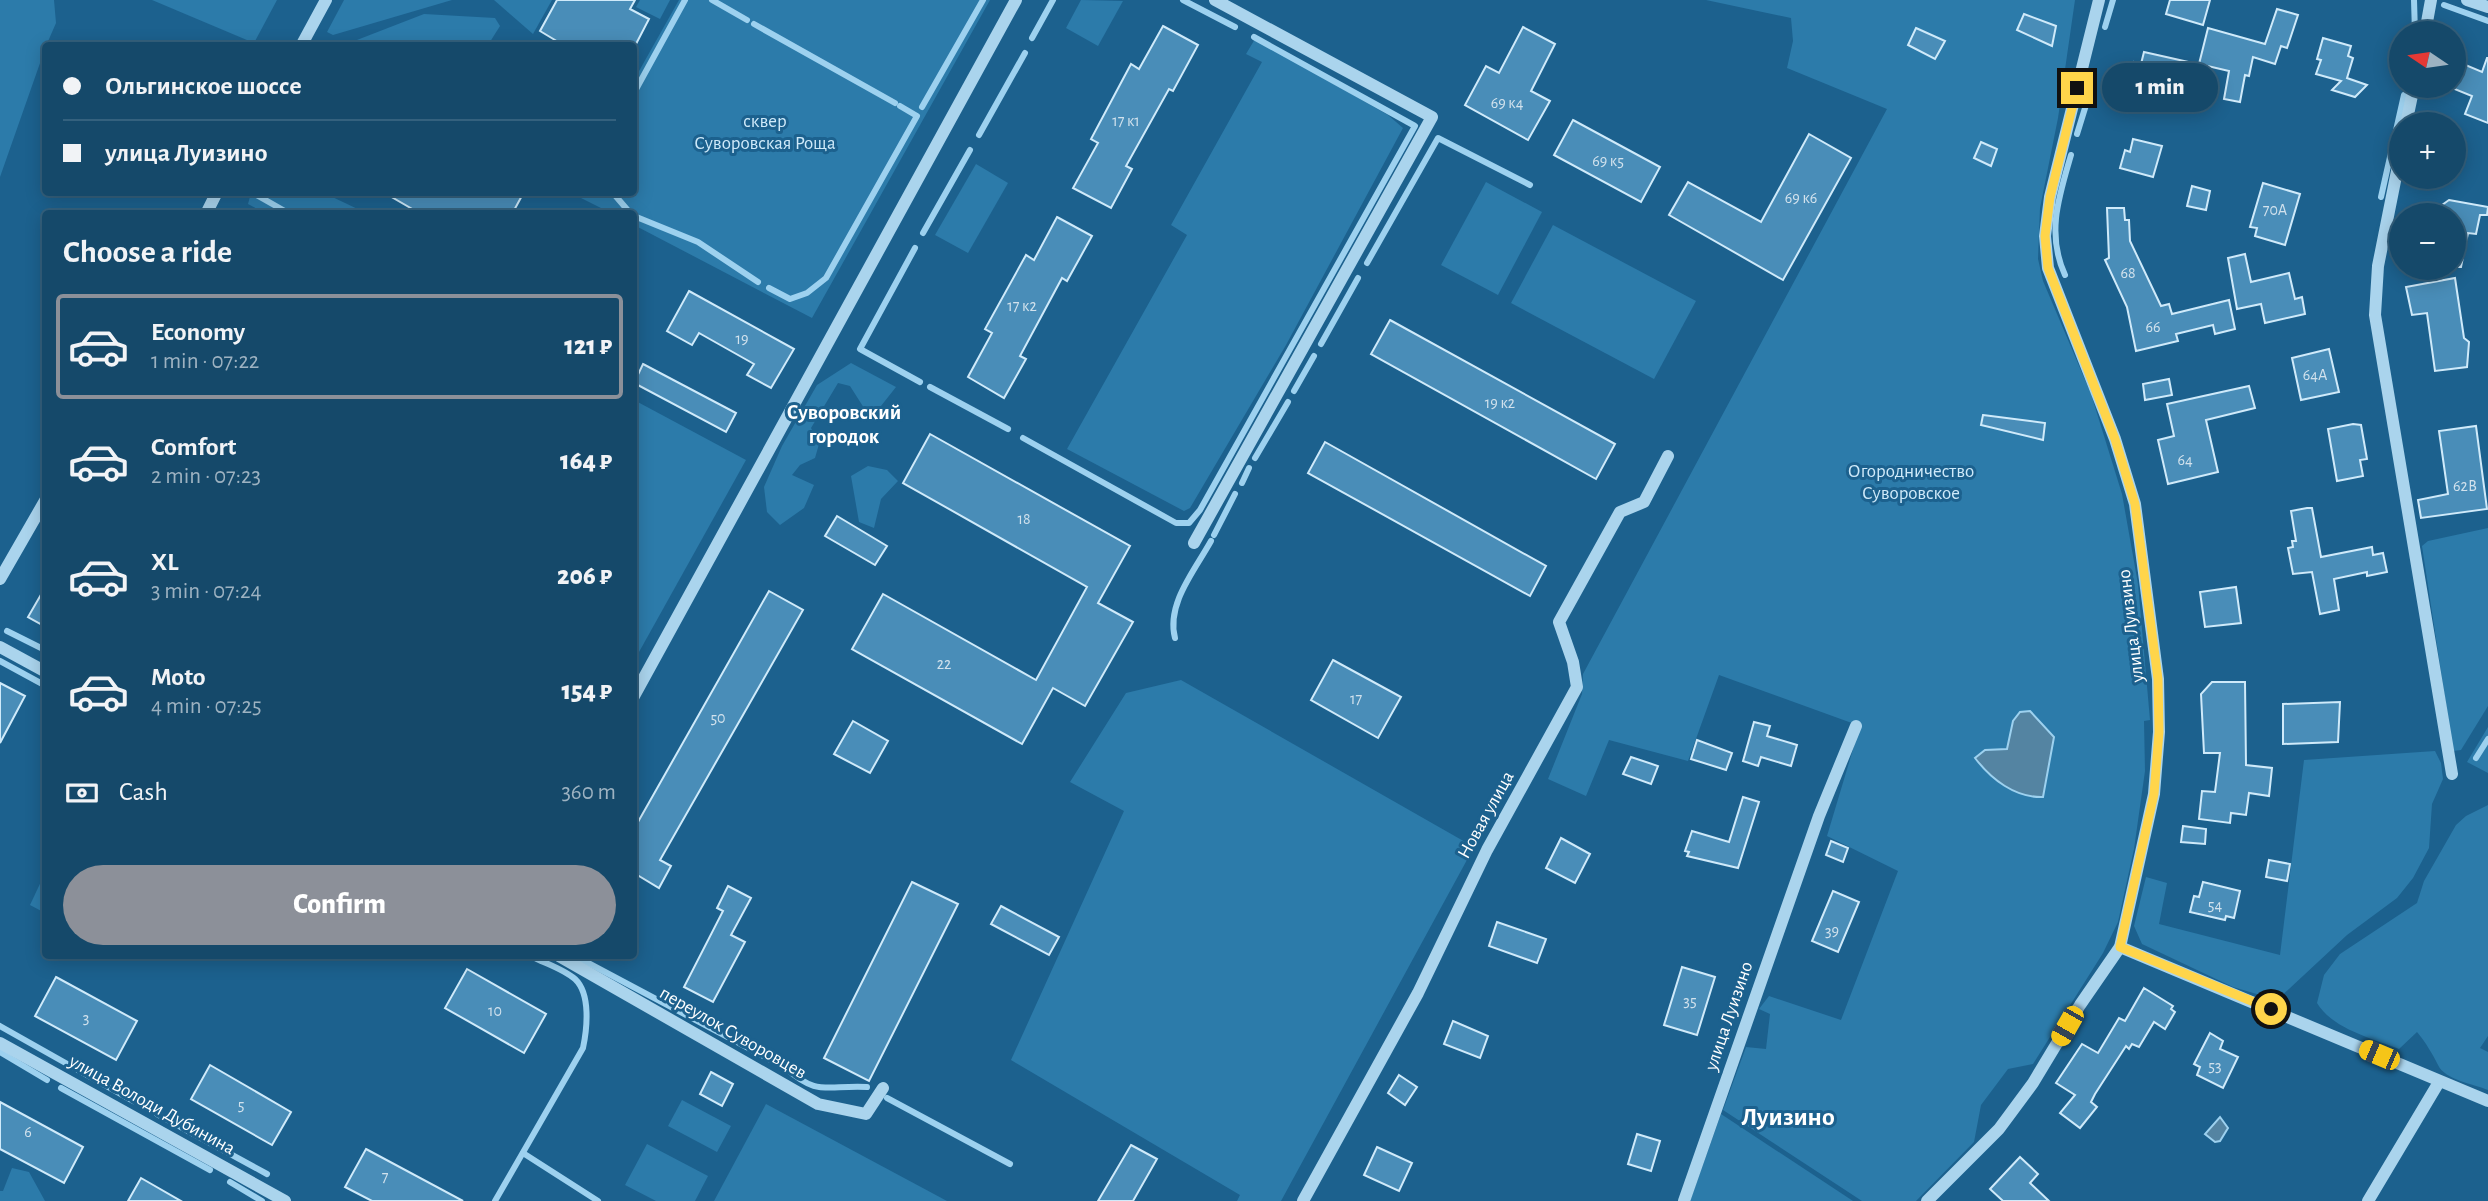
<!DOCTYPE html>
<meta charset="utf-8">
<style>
body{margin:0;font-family:"Alegreya Sans",sans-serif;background:#225372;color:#f1f3f6;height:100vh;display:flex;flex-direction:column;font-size:26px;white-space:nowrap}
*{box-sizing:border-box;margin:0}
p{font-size:23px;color:#9db2c1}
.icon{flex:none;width:38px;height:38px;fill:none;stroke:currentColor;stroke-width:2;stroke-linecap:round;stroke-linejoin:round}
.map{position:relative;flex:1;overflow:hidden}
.sheet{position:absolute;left:42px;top:210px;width:595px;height:749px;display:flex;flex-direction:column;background:#15496a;border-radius:7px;box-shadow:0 4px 18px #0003,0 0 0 2px #34617e}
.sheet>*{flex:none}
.guide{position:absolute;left:42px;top:42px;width:595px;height:154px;border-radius:7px;box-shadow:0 4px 18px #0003,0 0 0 2px #34617e;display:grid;align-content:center;height:154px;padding:0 21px;background:#15496a}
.needle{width:46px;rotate:283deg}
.buttons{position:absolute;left:2389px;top:21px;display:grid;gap:14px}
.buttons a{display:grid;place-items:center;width:77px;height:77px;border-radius:50%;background:#15496a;box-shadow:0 4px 18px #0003,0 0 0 2px #34617e;font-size:35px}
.end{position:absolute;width:32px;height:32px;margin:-16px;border:9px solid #ffd54a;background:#111;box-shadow:0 0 0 4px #111}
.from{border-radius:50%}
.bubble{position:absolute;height:49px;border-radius:24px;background:#15496a;box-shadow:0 4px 18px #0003,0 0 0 2px #34617e;font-size:23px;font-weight:800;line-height:49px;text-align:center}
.car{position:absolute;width:21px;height:42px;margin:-21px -10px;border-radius:9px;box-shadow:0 0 5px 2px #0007;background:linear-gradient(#f5c518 24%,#345 0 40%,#f5c518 0 76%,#345 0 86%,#f5c518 0)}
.guide b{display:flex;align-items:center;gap:24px;height:66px;font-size:26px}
.guide b+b{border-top:2px solid #34617e}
.guide i{width:18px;height:18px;background:#f1f3f6}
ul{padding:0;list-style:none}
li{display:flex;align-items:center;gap:21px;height:105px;margin:0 14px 10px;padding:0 7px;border:4px solid transparent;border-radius:7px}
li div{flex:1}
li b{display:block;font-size:26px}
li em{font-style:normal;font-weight:800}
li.selected{border-color:#8c9099}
li>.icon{width:63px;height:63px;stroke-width:1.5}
h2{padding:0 21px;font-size:32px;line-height:84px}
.pay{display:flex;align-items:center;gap:18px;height:77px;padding:0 21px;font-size:26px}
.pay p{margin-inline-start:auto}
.button{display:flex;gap:14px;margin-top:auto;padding:14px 21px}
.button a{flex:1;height:80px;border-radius:42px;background:#8c9099;color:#fff;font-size:28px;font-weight:800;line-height:80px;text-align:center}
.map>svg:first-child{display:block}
</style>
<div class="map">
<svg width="2488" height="1201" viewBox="0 0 2488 1201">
<rect width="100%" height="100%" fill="#1c618e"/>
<!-- green -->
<g fill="#2c7baa">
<polygon points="0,0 54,0 56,23 46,46 0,177"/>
<polygon points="152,0 277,0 254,43"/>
<polygon points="344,0 452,0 333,35 327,32"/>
<polygon points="494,0 552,0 533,34"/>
<polygon points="640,0 670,0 660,19 636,7"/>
<polygon points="679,0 990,0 812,318 634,225 634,214 611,213 571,193 634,192 634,80"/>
<polygon points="1081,0 1123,1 1098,46 1066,28"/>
<polygon points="1706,0 2075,0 2058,118 2040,208 2038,259 2043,281 2091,394 2122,494 2138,584 2150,720 2144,721 2145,771 2134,849 2118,922 2103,953 2033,1064 2008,1069 1981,1105 1974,1142 1916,1201 1862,1201 1723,1110 1746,1047 1766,1049 1770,1014 1759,1009 1769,996 1841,1020 1898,871 1827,836 1860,726 1719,675 1688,761 1609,740 1586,796 1548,779 1582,694 1583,674 1887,109 1787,68 1793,41 1791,18"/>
<polygon points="424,14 495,18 500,26 488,45 344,45"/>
<polygon points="1255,39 1388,115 1403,128 1286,345 1190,508 1184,511 1067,449 1187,235 1171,225 1262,62 1246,54"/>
<polygon points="976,164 1008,183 968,253 935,235"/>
<polygon points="1486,182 1542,212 1498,295 1441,265"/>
<polygon points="251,193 324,193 366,213 265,213 248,204"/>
<polygon points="1553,225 1696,301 1654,379 1511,303"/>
<polygon points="851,363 896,387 877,411 864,408 850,386 838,383 811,428 819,444 815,458 800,465 792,475 814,485 804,508 780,525 767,512 764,487 782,446 817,385"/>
<polygon points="634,400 746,460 634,661"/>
<polygon points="868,466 887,470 898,481 881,499 874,528 859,522 851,476"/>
<polygon points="2488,528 2488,706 2461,750 2453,751 2422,546 2428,541"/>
<polygon points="1181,680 1474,847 1281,1201 1237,1201 1240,1195 1011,1060 1124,811 1070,782 1126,693"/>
<polygon points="2488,727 2488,773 2467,762"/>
<polygon points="2435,751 2441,763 2443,779 2432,804 2429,848 2413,878 2397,898 2347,935 2277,1000 2233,987 2142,944 2134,926 2146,877 2167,883 2159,924 2280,955 2304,760"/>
<path d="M2488,805V1036L2480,1048L2488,1052V1090C2474,1084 2445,1080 2438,1065C2432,1053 2426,1043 2417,1032L2399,1049C2371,1038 2333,1029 2317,1003L2324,975L2340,954L2417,903L2424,881L2456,825L2466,816Z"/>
<polygon points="45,873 46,913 45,913 30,905"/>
<polygon points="682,1100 731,1126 717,1152 668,1126"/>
<polygon points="766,1104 947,1201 714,1201"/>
<polygon points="1721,1114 1853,1201 1690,1201"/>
<polygon points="647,1144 708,1176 695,1201 656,1201 625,1185"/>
<polygon points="12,1168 29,1172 45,1201 0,1201 0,1191 3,1191"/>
</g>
<!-- water -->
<g fill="#5484a2" stroke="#9dd1ef" stroke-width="2">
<path d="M2030,711L2054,737L2043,797C2015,798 1991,779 1975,758L1985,750L2007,749L2013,721L2020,712Z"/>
<polygon points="2220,1117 2228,1128 2220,1141 2215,1142 2205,1134"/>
</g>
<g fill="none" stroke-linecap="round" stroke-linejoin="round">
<!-- stream -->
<g stroke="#9dd1ef" stroke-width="6">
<polyline points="712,0 747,20"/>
<polyline points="1183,0 1235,27"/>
<polyline points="2414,0 2415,33"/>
<polyline points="2444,5 2488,21"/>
<polyline points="754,24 895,103"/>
<polyline points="2105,27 2113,0"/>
<polyline points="1032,38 1053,0"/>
<polyline points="634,93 685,0"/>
<polyline points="922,107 983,0"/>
<polyline points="2077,134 2090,92"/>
<polyline points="979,135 1025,53"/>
<polyline points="613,193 631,214"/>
<polyline points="255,194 290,214"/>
<polyline points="2381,197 2404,95"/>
<polyline points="634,216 698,242 758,282"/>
<polyline points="923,233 970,150"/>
<polyline points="915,248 860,349 920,382"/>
<polyline points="1367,263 1438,138 1530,185"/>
<path d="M2065,275C2046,234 2059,196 2071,155"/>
<polyline points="769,288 790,299 807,293 826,278 917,116 900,106"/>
<polyline points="1321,344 1358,278"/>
<polyline points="930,387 1008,429"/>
<polyline points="1294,391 1314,356"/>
<polyline points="1023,438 1176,523 1189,523 1200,510 1415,126 1254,37"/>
<polyline points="1255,458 1288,402"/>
<polyline points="1242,483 1249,468"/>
<polyline points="1214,535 1235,494"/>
<polyline points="7,631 41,648"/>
<path d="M1175,638C1166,604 1195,570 1211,541"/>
<polyline points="0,661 46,686"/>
<polyline points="2476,758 2488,739"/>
<path d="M575,956L784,1067C819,1097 824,1085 867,1087"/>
<polyline points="0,1026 133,1101"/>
<polyline points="0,1052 47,1080"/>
<polyline points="61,1088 210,1170"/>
<polyline points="887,1098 1010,1164"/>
<polyline points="157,1114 267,1174"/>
<polyline points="523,1153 598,1201"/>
<polyline points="230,1182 262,1201"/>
<path d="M495,1201L583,1048C587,1029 591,994 575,979C564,969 544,963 531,956"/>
</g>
</g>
<!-- building -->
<g fill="#498db8" stroke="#cfeafa" stroke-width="2">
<polygon points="557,0 635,0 630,9 649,19 635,46 565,46 540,31"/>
<polygon points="2170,0 2210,0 2203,25 2166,14"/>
<polygon points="2277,9 2298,15 2287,48 2281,46 2275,64 2253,57 2249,76 2245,75 2240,102 2224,99 2229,71 2199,64 2208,28 2265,44"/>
<polygon points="2024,14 2056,26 2052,46 2017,30"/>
<polygon points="1163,26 1198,45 1173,91 1169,89 1126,166 1132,169 1111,208 1073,188 1098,143 1091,139 1131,64 1139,69"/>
<polygon points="1523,27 1555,44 1531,91 1550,101 1528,140 1465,105 1486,66 1499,73"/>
<polygon points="1916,28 1945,41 1935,59 1908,45"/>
<polygon points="2323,38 2351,46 2348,56 2353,58 2347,78 2367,85 2355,97 2332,90 2341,81 2316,74 2321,60 2317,59"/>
<polygon points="2144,52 2193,63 2187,86 2178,84 2176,97 2129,87 2134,62 2141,64"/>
<polygon points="2487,58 2488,58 2488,123 2465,114 2472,96 2452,88 2461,63 2482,72"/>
<polygon points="1573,120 1660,167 1641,202 1554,155"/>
<polygon points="1809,134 1851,158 1783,280 1669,215 1688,182 1761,222"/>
<polygon points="2133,139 2162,146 2153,177 2120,168 2125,150 2130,152"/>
<polygon points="1981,142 1997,149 1991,166 1974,158"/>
<polygon points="2263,183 2300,194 2285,245 2255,236 2257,228 2250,227"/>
<polygon points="2192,186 2210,191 2206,210 2187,206"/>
<polygon points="383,192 524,192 512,214 421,214"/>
<polygon points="2449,200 2488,207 2487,215 2480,215 2476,234 2468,233 2461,267 2454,267 2454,215 2428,215"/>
<polygon points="2107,208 2124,208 2125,220 2129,220 2130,241 2161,306 2169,304 2172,314 2229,300 2235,329 2215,334 2213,325 2176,334 2178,341 2136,351 2127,307 2105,260 2109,258"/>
<polygon points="1057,217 1092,236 1067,281 1062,278 1020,356 1026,359 1004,398 968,377 992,333 985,329 1026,255 1034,260"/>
<polygon points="2245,254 2251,282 2289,273 2295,299 2302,297 2305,314 2265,323 2261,304 2237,309 2228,258"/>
<polygon points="2455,278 2464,338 2469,342 2467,367 2435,371 2427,313 2412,315 2406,287"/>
<polygon points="689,291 794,349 771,388 747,375 754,364 699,333 692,345 667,331"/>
<polygon points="1390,320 1615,444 1596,479 1371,354"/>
<polygon points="2329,349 2339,392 2301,400 2292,358"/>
<polygon points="643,364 736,413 726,432 634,383"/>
<polygon points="2169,379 2172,395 2145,400 2143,384"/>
<polygon points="2249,386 2255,408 2206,420 2218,472 2168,484 2158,440 2174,436 2167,404"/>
<polygon points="1983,415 2045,423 2043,440 1981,425"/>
<polygon points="2353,424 2361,425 2367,459 2360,460 2363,476 2337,481 2328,429"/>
<polygon points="2476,426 2487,509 2421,518 2418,500 2448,494 2439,431"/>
<polygon points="930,434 1130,546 1098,603 1133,622 1085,706 1053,688 1022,744 852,649 883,594 1036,680 1087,587 903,483"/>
<polygon points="1325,442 1546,566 1530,596 1308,473"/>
<polygon points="2307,508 2312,508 2321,557 2372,547 2373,555 2383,553 2387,572 2367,576 2367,572 2334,579 2339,610 2320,614 2312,572 2293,574 2288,548 2293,547 2292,541 2296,541 2291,511"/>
<polygon points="837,516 887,546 875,565 825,536"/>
<polygon points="46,586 46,627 28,617"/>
<polygon points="2236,587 2241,623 2205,627 2200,592"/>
<polygon points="769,591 803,610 660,860 671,866 659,888 634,873 634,829"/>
<polygon points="1333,660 1401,697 1378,738 1311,700"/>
<polygon points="2212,682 2245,682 2246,765 2272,768 2269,796 2249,793 2246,815 2231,813 2230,823 2199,819 2202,791 2215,792 2220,753 2204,753 2201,694"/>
<polygon points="0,683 25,696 0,743"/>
<polygon points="2340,702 2338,742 2283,744 2283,704"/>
<polygon points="853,721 888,741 870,773 834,754"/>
<polygon points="1754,722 1770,726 1767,736 1797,745 1791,766 1761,757 1758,766 1743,761"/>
<polygon points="1697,740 1732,753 1726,770 1691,759"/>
<polygon points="1631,757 1658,766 1651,784 1623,774"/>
<polygon points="1743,797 1759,802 1738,868 1687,856 1689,852 1685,851 1692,831 1729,842"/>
<polygon points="2183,826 2206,829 2205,844 2181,842"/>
<polygon points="1561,838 1590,854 1575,883 1546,868"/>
<polygon points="1831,841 1848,848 1843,862 1826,855"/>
<polygon points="2269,860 2290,864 2287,881 2266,877"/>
<polygon points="912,882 958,904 869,1081 824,1058"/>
<polygon points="2203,882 2240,891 2234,918 2226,916 2225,920 2190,912 2194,896 2199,897"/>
<polygon points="728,886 751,898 731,935 745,942 713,1002 684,987 723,911 717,908"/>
<polygon points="1833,891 1859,902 1838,952 1812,941"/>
<polygon points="1001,906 1059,937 1049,955 991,924"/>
<polygon points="1497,922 1546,939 1537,963 1489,946"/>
<polygon points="1682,967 1715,977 1697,1035 1664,1025"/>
<polygon points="467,969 546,1014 524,1053 445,1008"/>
<polygon points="56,977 137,1021 116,1060 35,1016"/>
<polygon points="2144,988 2173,1006 2171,1009 2175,1012 2165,1029 2154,1022 2139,1047 2132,1044 2129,1049 2126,1046 2095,1094 2091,1102 2097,1107 2080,1128 2060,1113 2075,1095 2056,1083 2082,1044 2098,1053 2119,1018 2125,1021"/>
<polygon points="1453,1021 1488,1036 1480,1058 1444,1044"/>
<polygon points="2210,1033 2223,1041 2220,1049 2238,1057 2223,1088 2197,1075 2200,1067 2194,1064"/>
<polygon points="210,1065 291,1112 272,1145 191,1099"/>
<polygon points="711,1072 733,1084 722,1106 700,1094"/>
<polygon points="1399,1075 1417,1087 1405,1105 1388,1093"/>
<polygon points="0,1102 83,1147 64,1183 0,1149"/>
<polygon points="1637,1134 1660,1141 1651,1171 1628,1164"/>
<polygon points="1131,1145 1157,1159 1133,1201 1098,1201"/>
<polygon points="1377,1147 1412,1163 1399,1191 1364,1175"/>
<polygon points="366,1149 463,1201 372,1201 345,1187"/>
<polygon points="2020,1157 2038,1174 2030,1183 2049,1201 2003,1201 1990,1189"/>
<polygon points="141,1178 181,1201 128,1201"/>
</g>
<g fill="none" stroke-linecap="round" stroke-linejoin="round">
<!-- minor -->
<g stroke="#aad4ed" stroke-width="12">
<polyline points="2467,0 2488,7"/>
<polyline points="2425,33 2431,0"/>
<polyline points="301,46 326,0"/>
<polyline points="2406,124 2414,86"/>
<polyline points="2401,151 2378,266 2375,315 2452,774"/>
<polyline points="206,214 217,192"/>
<polyline points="1194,543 1432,117 1215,0"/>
<polyline points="0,579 46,499"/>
<polyline points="0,647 46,672"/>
<polyline points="634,696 1016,0"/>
<polyline points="2120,947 2488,1101"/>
<polyline points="559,956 818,1104 866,1114 883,1088"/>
<polyline points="0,1043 285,1201"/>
<polyline points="1303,1201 1418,993 1487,850 1577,687 1573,662 1559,622 1620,512 1644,502 1668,456"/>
<polyline points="1684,1201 1819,816 1856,726"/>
<polyline points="1927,1201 1999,1129 2033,1083 2080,1005 2120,947 2154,794 2159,732 2158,679 2135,504 2115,439 2048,268 2045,236 2050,197 2099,0"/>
<polyline points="2368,1201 2439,1082"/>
</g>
</g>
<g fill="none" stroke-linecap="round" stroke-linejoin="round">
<!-- route -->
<polyline stroke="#ffd54a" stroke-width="9" points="2077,88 2050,197 2045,236 2048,268 2115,439 2135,504 2158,679 2159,732 2154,794 2120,947 2271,1009"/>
</g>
<g text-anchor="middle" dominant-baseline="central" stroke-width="6" stroke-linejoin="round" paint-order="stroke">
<!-- number labels -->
<g font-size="16" fill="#d2e2ed">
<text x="1507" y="103">69 к4</text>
<text x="1126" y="121">17 к1</text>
<text x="1608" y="161">69 к5</text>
<text x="1801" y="198">69 к6</text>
<text x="2275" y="210">70А</text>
<text x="2128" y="273">68</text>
<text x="1022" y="306">17 к2</text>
<text x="2153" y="327">66</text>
<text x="742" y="339">19</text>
<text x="2315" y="375">64А</text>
<text x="1500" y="403">19 к2</text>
<text x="2185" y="460">64</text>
<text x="2465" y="486">62В</text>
<text x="1024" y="519">18</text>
<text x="944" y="664">22</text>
<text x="1356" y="699">17</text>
<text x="718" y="718">50</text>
<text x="2215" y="905">54</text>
<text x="1832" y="931">39</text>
<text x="1690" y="1001">35</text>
<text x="495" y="1011">10</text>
<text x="86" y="1018">3</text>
<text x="2215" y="1066">53</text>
<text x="241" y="1105">5</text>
<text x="28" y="1132">6</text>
<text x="385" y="1177">7</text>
</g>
<!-- park labels -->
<g font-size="19" fill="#cfeafa" stroke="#1c618e">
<text x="765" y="121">сквер<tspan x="765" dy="22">Суворовская Роща</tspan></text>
<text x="1911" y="471">Огородничество<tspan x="1911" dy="22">Суворовское</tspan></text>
</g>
<!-- street labels -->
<g font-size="19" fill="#fff" stroke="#1c618e">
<text transform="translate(2131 626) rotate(-97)">улица Луизино</text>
<text transform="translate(1486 815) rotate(-61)">Новая улица</text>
<text transform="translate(1729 1016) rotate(-71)">улица Луизино</text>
<text transform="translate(733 1033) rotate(30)">переулок Суворовцев</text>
<text transform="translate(152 1105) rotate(29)">улица Володи Дубинина</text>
</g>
<!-- neighbourhood labels -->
<g font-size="21" font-weight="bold" fill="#fff" stroke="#1c618e">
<text x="844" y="412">Суворовский<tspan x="844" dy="24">городок</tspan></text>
</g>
<!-- district labels -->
<g font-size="26" font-weight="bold" fill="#fff" stroke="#1c618e">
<text x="1788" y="1117">Луизино</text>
</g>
</g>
</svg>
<div class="buttons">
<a><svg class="needle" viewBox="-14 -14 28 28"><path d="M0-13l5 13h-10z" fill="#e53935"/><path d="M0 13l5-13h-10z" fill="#9db2c1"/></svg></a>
<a>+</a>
<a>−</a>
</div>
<i class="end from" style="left:2271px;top:1009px"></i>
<i class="end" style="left:2077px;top:88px"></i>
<div class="bubble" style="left:2102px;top:63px;width:116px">1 min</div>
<i class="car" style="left:2067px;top:1026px;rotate:210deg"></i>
<i class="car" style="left:2379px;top:1055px;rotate:293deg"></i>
<div class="guide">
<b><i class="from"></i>Ольгинское шоссе</b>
<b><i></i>улица Луизино</b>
</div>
<section class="sheet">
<h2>Choose a ride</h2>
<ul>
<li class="selected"><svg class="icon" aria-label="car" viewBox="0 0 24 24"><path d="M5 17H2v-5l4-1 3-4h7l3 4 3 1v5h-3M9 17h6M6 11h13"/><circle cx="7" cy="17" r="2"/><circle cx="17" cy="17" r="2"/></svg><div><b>Economy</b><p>1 min · 07:22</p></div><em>121 ₽</em></li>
<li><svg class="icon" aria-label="car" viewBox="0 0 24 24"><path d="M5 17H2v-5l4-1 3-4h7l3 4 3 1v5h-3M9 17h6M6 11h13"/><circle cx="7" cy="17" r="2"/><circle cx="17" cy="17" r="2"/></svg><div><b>Comfort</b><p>2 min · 07:23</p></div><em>164 ₽</em></li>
<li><svg class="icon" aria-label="car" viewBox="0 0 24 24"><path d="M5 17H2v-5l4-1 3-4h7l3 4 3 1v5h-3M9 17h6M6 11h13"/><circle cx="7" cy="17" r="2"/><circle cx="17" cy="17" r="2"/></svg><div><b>XL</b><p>3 min · 07:24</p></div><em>206 ₽</em></li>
<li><svg class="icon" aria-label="car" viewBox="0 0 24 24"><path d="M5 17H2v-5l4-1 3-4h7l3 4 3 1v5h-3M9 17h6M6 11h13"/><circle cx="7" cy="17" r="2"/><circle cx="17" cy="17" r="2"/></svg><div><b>Moto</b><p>4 min · 07:25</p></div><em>154 ₽</em></li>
</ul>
<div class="pay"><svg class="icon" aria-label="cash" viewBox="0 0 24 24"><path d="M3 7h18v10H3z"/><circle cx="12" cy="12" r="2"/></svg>Cash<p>360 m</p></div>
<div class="button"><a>Confirm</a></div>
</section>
</div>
